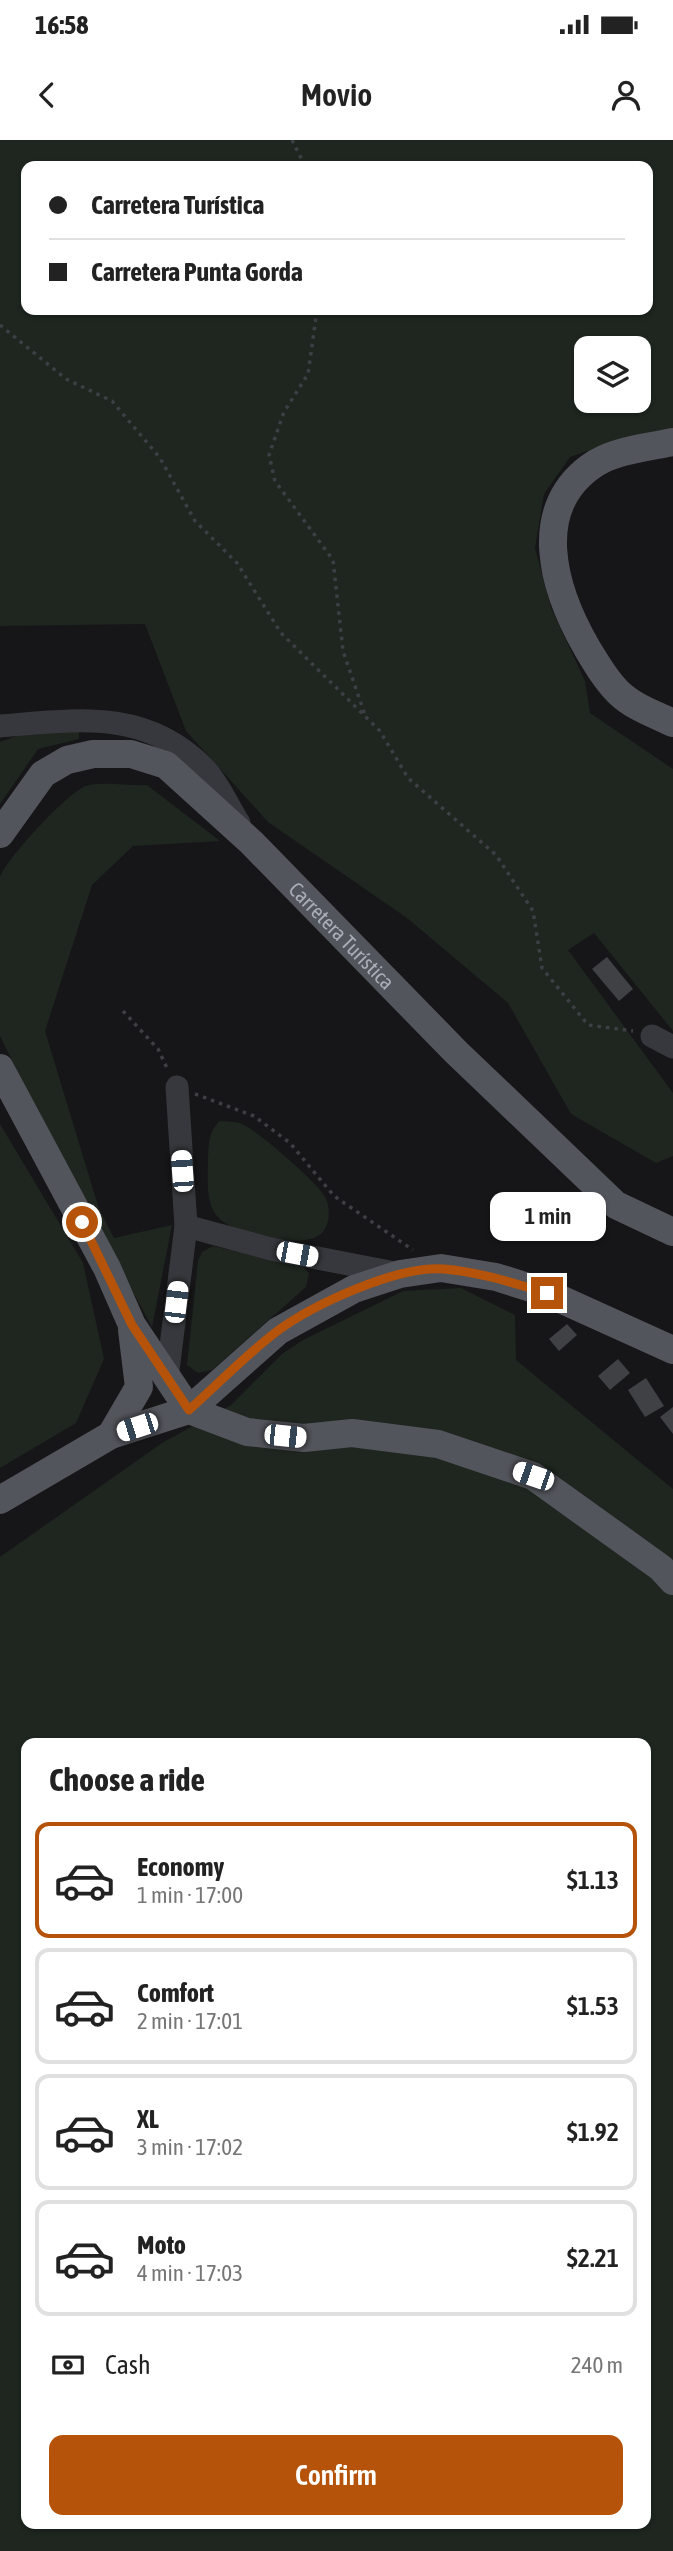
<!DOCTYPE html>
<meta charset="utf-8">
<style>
body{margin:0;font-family:"Asap Condensed",sans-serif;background:#f6f6f6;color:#222;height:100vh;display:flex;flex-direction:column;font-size:26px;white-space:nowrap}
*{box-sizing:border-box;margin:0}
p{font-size:23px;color:#767676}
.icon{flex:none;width:38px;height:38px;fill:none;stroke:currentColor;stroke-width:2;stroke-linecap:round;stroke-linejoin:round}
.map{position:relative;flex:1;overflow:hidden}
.side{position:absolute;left:21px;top:1598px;width:630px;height:791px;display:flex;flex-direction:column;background:#fff;border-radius:14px;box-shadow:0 2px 5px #0004}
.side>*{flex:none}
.top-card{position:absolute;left:21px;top:21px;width:632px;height:154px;border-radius:14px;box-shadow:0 2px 5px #0004;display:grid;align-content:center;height:154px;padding:0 28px;background:#fff}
.fabs{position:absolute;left:574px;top:196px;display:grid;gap:14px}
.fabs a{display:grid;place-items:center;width:77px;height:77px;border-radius:14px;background:#fff;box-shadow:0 2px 5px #0004;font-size:35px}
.end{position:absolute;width:32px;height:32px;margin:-16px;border:9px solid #b45309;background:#fff;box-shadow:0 0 0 4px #fff}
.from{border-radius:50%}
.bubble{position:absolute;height:49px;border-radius:14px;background:#fff;box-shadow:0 2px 5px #0004;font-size:23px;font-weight:600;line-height:49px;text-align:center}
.car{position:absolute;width:21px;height:42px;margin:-21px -10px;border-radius:9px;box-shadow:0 0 5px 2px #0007;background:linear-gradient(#fff 24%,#345 0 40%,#fff 0 76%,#345 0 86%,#fff 0)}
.top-card b{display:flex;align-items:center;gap:24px;height:66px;font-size:26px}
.top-card b+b{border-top:2px solid #e0e0e0}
.top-card i{width:18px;height:18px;background:#222}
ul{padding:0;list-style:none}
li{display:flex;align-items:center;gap:21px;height:116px;margin:0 14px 10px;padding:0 14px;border:4px solid #e0e0e0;border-radius:14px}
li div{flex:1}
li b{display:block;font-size:26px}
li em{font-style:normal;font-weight:600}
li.current{border-color:#b45309}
li>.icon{width:63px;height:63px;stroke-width:1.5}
h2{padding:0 28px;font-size:32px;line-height:84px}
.pay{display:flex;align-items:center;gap:18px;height:77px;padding:0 28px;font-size:26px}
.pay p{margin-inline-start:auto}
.action{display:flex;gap:14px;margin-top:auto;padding:14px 28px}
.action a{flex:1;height:80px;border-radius:14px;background:#b45309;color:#fff;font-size:28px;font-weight:600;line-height:80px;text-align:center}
.status{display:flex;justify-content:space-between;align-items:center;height:49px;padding:0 35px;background:#fff;direction:ltr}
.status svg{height:19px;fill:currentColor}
header{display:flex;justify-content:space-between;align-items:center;height:91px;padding:0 28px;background:#fff;font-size:32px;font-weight:600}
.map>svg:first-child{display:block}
</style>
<div class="status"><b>16:58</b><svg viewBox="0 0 49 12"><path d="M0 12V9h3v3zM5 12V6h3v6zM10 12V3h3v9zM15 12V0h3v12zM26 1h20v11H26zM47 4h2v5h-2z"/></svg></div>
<header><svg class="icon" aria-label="back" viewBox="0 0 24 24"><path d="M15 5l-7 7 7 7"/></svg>Movio<svg class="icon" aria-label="person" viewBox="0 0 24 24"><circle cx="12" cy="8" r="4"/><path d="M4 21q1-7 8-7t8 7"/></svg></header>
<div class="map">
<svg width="673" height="2411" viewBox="0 0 673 2411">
<rect width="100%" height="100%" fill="#161618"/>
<!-- green -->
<g fill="#1e261f" fill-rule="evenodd">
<path d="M0,0H673V289L621,299L570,317L544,354L535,408L551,468L585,541L590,573L673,629V891L594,793L568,810L673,953V1016L656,1023L571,974L508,863L407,778L268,682L186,591L145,484L0,486ZM26,26H648V170H26ZM586,208H639V261H586Z"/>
<polygon points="79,585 79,599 38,609 0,664 0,602 22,594"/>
<path d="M147,645L220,701L133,706L92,745L45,891L99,1069L114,1098L172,1085L152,1187L58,1013L0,896V737C8,717 67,653 86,646C99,641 132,646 147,645Z"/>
<path d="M220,981C228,982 239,981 246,986C262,995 318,1043 325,1057C331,1067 330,1084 322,1093C304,1111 232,1095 217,1076C205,1061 208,1038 208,1019C209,1004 208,992 220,981Z"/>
<polygon points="0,984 83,1123 104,1219 76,1283 0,1328"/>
<polygon points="213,1106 303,1127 309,1133 306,1147 212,1230 198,1233 187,1225 198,1121 202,1112"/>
<path d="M461,1148L515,1175L516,1220L673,1349V2411H0V1417L162,1303L231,1265L283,1213L305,1199L403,1151ZM26,1603H646V2384H26Z"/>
</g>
<!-- building -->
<g fill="#404145">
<polygon points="607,817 633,849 619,861 592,829"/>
<polygon points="567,1184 577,1195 559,1211 549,1199"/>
<polygon points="618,1219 630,1233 610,1250 598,1236"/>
<polygon points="646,1238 664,1266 645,1277 628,1250"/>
<polygon points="673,1267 673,1294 660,1277"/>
</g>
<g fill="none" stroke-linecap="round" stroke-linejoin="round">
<!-- path -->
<g stroke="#3d3f44" stroke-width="3.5" stroke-dasharray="3.5 5" stroke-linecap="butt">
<polyline points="292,0 305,26"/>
<polyline points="317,170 308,234 284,272 269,315 275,341 333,420 343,511 366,578"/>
<polyline points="0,185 66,239 112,261 160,318 195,381 237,423 281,493 380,591 408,638 496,715 533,771 542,828 588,885 633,891"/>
<polyline points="123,871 158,909 168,930"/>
<polyline points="195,954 254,976 290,1003 334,1056 413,1110"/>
</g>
<!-- minor -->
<g stroke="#37383d" stroke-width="23">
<path d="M0,586C76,580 145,568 204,628C218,642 228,666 239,683"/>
<polyline points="652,896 673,907"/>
<polyline points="186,1086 271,1109 400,1134"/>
<polyline points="167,1238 186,1086 177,947"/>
</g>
<!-- major -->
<g stroke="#53555c" stroke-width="28">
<path d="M673,302C649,307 617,310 596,323C527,367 554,451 587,508C596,523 605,539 618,552C633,567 654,574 673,583"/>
<path id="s1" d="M0,694L43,634L67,620L93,614H131L166,625L252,703L456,912L616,1065L673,1092"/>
<polyline points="0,928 107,1128 132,1185 189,1270"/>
<polyline points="189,1270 247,1292 304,1298 352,1293 438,1304 533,1336 661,1428 673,1441"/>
<polyline points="111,1295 139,1247 132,1190"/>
<polyline points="0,1360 111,1295 189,1270 278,1191 354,1149 400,1134 441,1128 496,1137 547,1153 673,1210"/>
</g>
</g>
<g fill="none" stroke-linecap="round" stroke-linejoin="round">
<!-- route -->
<path stroke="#b45309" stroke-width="9" d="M82,1082L132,1185L189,1270C218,1244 246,1215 276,1192C312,1165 398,1125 444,1129C479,1132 513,1143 547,1153"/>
</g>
<g text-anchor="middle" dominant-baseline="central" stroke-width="6" stroke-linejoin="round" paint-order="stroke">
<!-- street labels -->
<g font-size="21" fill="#a8adb8" stroke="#111113">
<text stroke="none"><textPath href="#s1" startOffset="448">Carretera Turística</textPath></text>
</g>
</g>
</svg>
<div class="fabs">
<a><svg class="icon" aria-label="layers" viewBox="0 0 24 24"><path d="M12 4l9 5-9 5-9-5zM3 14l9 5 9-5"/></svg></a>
</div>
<i class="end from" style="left:82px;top:1082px"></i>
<i class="end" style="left:547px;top:1153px"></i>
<div class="bubble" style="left:490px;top:1052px;width:116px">1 min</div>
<i class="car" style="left:182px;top:1031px;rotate:356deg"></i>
<i class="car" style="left:297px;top:1114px;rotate:101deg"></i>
<i class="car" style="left:176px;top:1162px;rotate:7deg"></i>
<i class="car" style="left:137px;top:1287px;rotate:252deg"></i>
<i class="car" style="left:285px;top:1296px;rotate:96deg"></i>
<i class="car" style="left:533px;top:1336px;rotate:289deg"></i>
<div class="top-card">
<b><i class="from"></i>Carretera Turística</b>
<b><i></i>Carretera Punta Gorda</b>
</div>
<section class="side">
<h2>Choose a ride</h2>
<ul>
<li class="current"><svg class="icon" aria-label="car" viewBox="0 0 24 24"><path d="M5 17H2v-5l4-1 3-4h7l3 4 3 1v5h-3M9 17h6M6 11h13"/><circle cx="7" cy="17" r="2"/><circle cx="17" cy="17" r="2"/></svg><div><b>Economy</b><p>1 min · 17:00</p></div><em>$1.13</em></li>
<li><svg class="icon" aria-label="car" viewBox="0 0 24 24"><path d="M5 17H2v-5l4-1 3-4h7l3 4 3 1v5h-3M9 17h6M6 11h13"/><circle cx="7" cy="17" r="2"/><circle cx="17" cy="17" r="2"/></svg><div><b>Comfort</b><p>2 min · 17:01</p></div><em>$1.53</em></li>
<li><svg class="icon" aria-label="car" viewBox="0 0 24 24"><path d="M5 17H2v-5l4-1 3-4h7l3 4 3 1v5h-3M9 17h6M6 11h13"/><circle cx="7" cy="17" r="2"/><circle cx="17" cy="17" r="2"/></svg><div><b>XL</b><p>3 min · 17:02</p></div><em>$1.92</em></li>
<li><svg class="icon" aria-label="car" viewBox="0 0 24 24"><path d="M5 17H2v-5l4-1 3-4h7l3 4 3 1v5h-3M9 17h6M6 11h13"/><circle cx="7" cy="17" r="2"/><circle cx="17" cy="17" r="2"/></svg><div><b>Moto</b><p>4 min · 17:03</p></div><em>$2.21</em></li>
</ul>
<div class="pay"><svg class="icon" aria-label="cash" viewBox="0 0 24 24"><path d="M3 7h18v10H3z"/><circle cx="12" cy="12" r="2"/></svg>Cash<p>240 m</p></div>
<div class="action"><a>Confirm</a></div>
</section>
</div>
